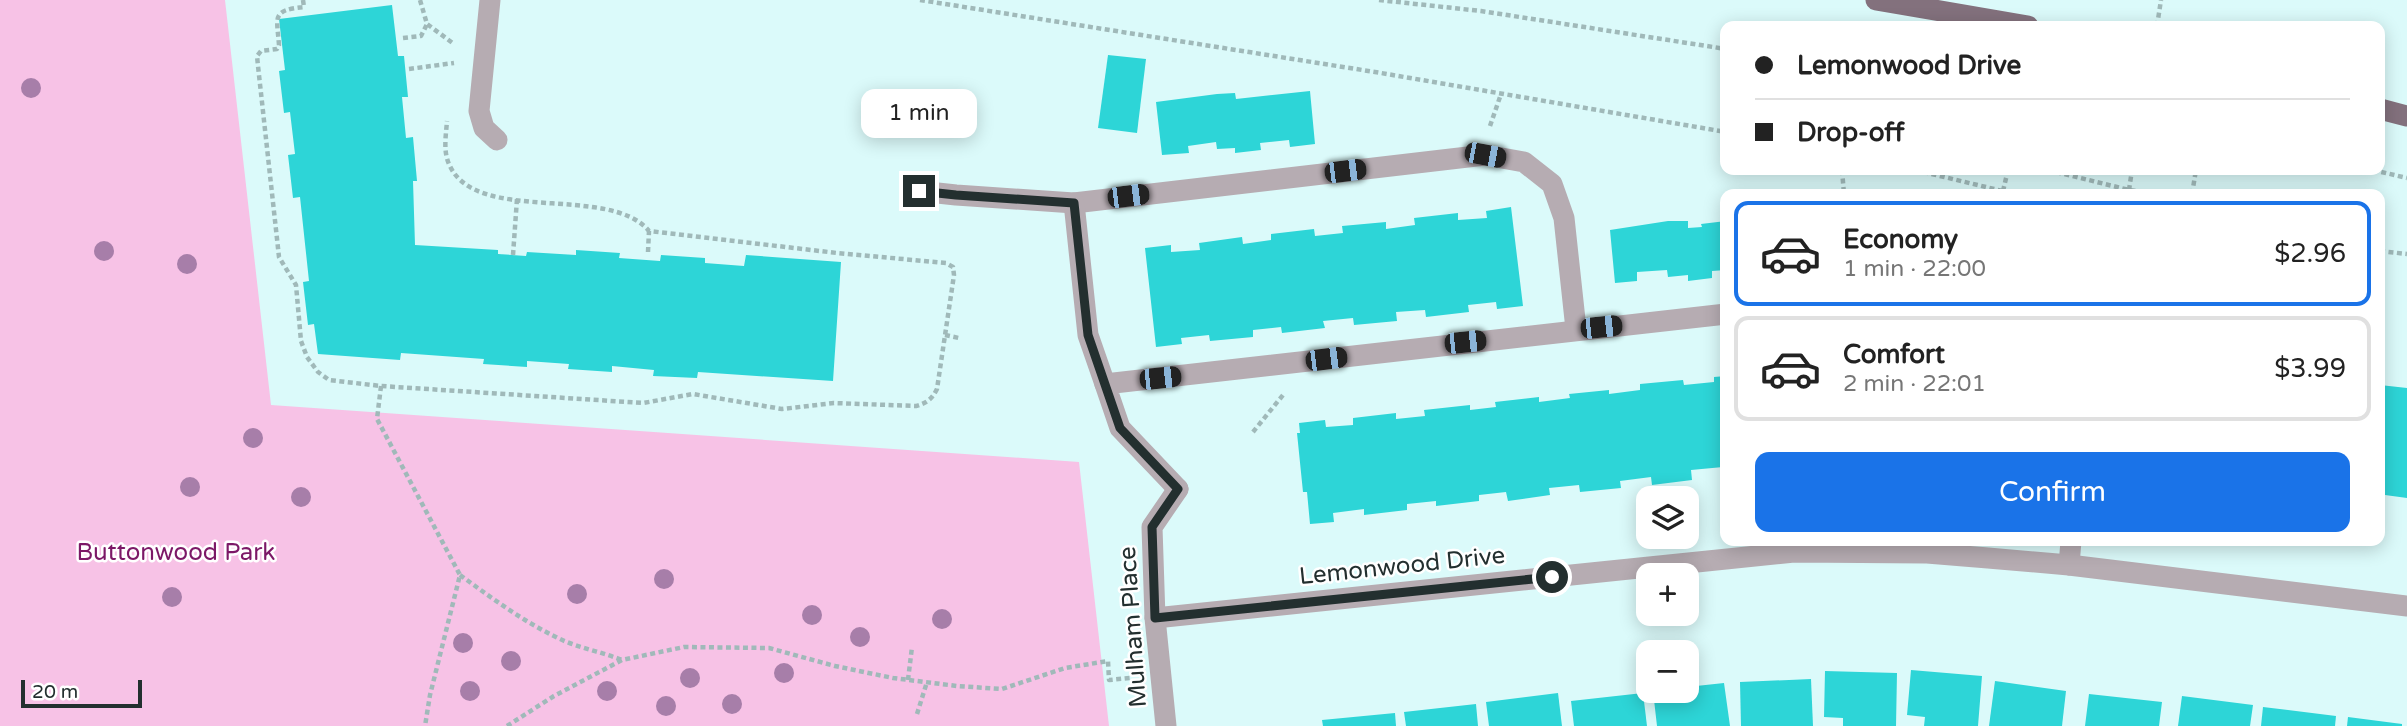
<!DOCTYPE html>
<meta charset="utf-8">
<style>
body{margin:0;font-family:"Varela Round",sans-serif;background:#f2f2f2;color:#222;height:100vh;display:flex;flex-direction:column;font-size:26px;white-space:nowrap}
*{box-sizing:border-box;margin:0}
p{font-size:23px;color:#767676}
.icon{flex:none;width:38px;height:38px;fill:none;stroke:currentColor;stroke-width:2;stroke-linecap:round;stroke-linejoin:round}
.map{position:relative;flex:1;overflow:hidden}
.sheet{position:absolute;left:1720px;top:189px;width:665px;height:357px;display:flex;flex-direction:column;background:#fff;border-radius:14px;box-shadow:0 4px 18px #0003}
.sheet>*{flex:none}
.banner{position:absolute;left:1720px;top:21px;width:665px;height:154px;border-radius:14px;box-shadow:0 4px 18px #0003;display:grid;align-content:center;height:154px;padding:0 35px;background:#fff}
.controls{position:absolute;left:1636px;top:486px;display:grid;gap:14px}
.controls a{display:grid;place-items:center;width:63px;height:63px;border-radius:14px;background:#fff;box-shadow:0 4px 18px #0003;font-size:35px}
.scale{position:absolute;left:21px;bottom:18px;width:121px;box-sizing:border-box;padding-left:7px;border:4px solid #232f2f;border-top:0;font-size:19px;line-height:24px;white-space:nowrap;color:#232f2f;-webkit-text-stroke:5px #fff;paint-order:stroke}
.end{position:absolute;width:32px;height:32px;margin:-16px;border:9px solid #232f2f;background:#fff;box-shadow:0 0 0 4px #fff}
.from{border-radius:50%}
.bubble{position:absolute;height:49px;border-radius:14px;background:#fff;box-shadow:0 4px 18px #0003;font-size:23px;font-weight:600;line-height:49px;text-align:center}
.car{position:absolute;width:21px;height:42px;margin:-21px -10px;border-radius:9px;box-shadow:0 0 5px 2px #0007;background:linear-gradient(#222 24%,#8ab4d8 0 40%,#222 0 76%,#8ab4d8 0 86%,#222 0)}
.banner b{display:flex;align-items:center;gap:24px;height:66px;font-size:26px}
.banner b+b{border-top:2px solid #e0e0e0}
.banner i{width:18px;height:18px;background:#222}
ul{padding:12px 0 0;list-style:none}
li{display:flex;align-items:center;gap:21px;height:105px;margin:0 14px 10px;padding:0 21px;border:4px solid #e0e0e0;border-radius:14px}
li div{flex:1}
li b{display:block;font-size:26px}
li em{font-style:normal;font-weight:600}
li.on{border-color:#1a73e8}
li>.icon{width:63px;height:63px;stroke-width:1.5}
.primary-button{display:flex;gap:14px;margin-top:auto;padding:14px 35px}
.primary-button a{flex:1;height:80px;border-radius:14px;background:#1a73e8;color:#fff;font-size:28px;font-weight:600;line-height:80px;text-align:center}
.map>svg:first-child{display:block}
</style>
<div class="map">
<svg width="2407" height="726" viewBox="0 0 2407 726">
<rect width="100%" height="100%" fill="#dbfafa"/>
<!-- green -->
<polygon fill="#f7c2e6" points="0,0 225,0 271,405 1079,462 1109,726 0,726"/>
<!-- building -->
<g fill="#2dd5d7">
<polygon points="392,5 398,56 404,56 408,97 402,97 406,138 413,137 417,181 413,181 415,245 498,250 498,254 526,256 527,252 576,255 576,250 620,253 619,258 660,261 661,255 705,258 705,263 744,266 746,255 841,262 833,381 698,372 697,378 653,376 654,370 612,366 612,372 568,369 569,364 527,361 527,367 483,364 484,359 401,353 400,360 318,354 314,324 308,325 303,282 309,281 300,197 293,198 288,155 295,154 290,112 284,113 279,71 285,70 279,19"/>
<polygon points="1108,55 1146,59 1137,133 1098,128"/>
<polygon points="1310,91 1315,144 1290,147 1289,140 1260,143 1261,150 1235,153 1235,148 1217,149 1216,142 1188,146 1189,153 1162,155 1156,102 1217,94 1235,93 1236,99"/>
<polygon points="1511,207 1523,306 1497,309 1496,302 1468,305 1469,312 1426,317 1425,310 1396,312 1397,321 1354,325 1353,318 1323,321 1325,328 1282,333 1281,327 1253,330 1253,337 1210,341 1209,335 1181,338 1182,344 1156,347 1145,248 1171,245 1171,252 1200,250 1199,243 1242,237 1243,244 1271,240 1271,234 1314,229 1315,236 1343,233 1342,226 1386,222 1386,229 1415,225 1414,218 1458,213 1458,220 1487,218 1486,211"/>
<polygon points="1668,221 1688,221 1688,228 1702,227 1701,224 1726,221 1726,270 1712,271 1712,278 1688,281 1688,275 1668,277 1667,270 1637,272 1637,281 1615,283 1610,230"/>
<polygon points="1726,376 1726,476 1724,476 1723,467 1691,470 1692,480 1652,485 1651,477 1620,481 1621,488 1580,492 1579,485 1549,488 1550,495 1508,501 1506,492 1479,495 1479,501 1436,506 1436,501 1407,504 1407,510 1364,515 1364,509 1333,513 1334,522 1310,524 1307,492 1303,492 1297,433 1300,433 1299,423 1325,420 1326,427 1353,425 1353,418 1396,413 1396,419 1425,416 1424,410 1470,405 1470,410 1496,407 1495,402 1539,397 1539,402 1570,398 1569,394 1609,390 1609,394 1640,390 1640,384 1683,380 1684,385 1714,382 1714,377"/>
<polygon points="2380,385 2407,388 2407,498 2385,495 2385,500 2380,499"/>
<polygon points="1911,670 1982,676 1978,726 1924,726 1925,717 1907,715"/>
<polygon points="1825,671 1897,673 1896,726 1843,726 1843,718 1824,717"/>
<polygon points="1811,679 1813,726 1741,726 1740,682"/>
<polygon points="1995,681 2066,691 2062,726 1989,726"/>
<polygon points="1724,683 1730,726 1657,726 1653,691 1687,691 1687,687"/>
<polygon points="1558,693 1562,726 1489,726 1486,702"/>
<polygon points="1643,693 1647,726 1574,726 1571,701"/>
<polygon points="2089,694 2162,702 2159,726 2085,726"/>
<polygon points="2182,696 2253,705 2250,726 2178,726"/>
<polygon points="1476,704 1478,726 1406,726 1404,712"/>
<polygon points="2263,707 2336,716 2335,726 2261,726"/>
<polygon points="1395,713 1396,726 1323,726 1322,720"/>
<polygon points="2348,717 2402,724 2402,726 2347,726"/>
</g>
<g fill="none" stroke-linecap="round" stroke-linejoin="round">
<!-- path -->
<g stroke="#a0b9b9" stroke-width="4.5" stroke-dasharray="5 3.5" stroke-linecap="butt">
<path d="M303,0L304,7C271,10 277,17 279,45L277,49L261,51L257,56L258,66L279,257L296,285L301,341L307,357L318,372L329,380L381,386L643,403L693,394L782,409L834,403L916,406C927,403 932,399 937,389L954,275L953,267L946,263L837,253L649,231C609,183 475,226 449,164C443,151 446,135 447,121"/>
<polyline points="420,0 427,24 454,44"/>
<polyline points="920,0 1375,72 1726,132"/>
<polyline points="1379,0 1481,11 1726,49"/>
<polyline points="2157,26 2161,0"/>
<polyline points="403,38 421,36 427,24"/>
<polyline points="409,69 454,63"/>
<polyline points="1490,126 1501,94"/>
<polyline points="1842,170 1844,194"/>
<polyline points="1915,170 2015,194"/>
<polyline points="2048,170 2129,190 2159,194"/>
<polyline points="2373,170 2407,178"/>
<polyline points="2129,190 2132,170"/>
<polyline points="2003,191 2008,170"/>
<polyline points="2192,194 2196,170"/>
<polyline points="2380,251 2407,254"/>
<polyline points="648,252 649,231"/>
<polyline points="513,255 517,199"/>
<polyline points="945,335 959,338"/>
<polyline points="381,386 377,419 460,575 430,695 425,726"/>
<polyline points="1253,432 1283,395"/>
<path d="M460,575C493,599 524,622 560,639C579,648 602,652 622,660"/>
<polyline points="908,680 912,647"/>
<polyline points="917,714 927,682"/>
<polyline points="507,726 554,696 622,660 684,647 769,648 835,666 893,678 957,686 1002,689 1065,668 1108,661 1109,680 1130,678"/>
</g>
<!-- lane -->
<g stroke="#b6acb2" stroke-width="21">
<polyline points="490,0 479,111 484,128 497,140"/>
<polyline points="919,191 956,195 1074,203 1485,155 1524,162 1552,184 1564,218 1576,329"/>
<polyline points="1074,203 1088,335 1105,384"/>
<polyline points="1178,489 1120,428 1105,384 1726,314"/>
<polyline points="2069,565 2071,541"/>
</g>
<!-- street -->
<g stroke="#b6acb2" stroke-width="21">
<polyline points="1155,618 1794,552 1927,553 1988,558 2069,565 2407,606"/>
<polyline points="1166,726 1155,618 1152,527 1178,489"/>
</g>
<!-- primary -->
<g stroke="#83717d" stroke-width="21">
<polyline points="1876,0 2028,26"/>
<polyline points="2380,109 2407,116"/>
</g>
</g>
<!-- trees -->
<g fill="#a77ea9">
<circle cx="31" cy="88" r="10"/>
<circle cx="104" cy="251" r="10"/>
<circle cx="187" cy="264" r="10"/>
<circle cx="253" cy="438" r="10"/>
<circle cx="190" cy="487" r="10"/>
<circle cx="301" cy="497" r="10"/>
<circle cx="664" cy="579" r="10"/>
<circle cx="577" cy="594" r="10"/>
<circle cx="172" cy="597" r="10"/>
<circle cx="812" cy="615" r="10"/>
<circle cx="942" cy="619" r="10"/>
<circle cx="860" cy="637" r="10"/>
<circle cx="463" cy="643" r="10"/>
<circle cx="511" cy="661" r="10"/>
<circle cx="784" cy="673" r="10"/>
<circle cx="690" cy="678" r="10"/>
<circle cx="470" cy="691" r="10"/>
<circle cx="607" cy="691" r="10"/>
<circle cx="732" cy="704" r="10"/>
<circle cx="666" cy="706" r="10"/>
</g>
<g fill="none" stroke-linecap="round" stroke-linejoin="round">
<!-- route -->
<polyline stroke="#232f2f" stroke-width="9" points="919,191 956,195 1074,203 1088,335 1120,428 1178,489 1152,527 1155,618 1552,577"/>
</g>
<g text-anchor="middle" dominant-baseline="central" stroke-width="5" stroke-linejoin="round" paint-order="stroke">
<!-- park labels -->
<g font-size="24" fill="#7c1867" stroke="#fff">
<text x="176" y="552">Buttonwood Park</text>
</g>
<!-- street labels -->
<g font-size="24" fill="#232f2f" stroke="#fff">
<text transform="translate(1402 566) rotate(-6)">Lemonwood Drive</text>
<text transform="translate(1133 627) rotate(-94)">Mulham Place</text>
</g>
</g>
</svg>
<div class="controls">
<a><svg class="icon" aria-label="layers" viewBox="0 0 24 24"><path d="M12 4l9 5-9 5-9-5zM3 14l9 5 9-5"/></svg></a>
<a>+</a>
<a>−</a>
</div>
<div class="scale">20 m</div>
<i class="end from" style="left:1552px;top:577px"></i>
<i class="end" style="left:919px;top:191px"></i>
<div class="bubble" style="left:861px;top:89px;width:116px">1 min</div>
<i class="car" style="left:1485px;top:155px;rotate:101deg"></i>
<i class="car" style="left:1345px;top:171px;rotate:83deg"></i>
<i class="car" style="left:1128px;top:196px;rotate:83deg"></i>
<i class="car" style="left:1601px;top:327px;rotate:84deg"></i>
<i class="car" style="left:1465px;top:342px;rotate:84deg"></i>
<i class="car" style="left:1326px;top:359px;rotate:83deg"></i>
<i class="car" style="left:1160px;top:378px;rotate:84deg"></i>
<div class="banner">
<b><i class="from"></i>Lemonwood Drive</b>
<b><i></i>Drop-off</b>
</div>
<section class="sheet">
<ul>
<li class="on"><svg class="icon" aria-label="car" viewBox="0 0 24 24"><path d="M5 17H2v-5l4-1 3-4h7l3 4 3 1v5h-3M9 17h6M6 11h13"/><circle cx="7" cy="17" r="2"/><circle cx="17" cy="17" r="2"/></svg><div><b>Economy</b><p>1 min · 22:00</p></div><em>$2.96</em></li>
<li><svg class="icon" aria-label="car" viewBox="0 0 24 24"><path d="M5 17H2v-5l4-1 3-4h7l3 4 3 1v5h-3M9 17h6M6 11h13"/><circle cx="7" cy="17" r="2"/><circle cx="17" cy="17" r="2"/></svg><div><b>Comfort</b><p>2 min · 22:01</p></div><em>$3.99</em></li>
</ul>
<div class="primary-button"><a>Confirm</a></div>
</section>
</div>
